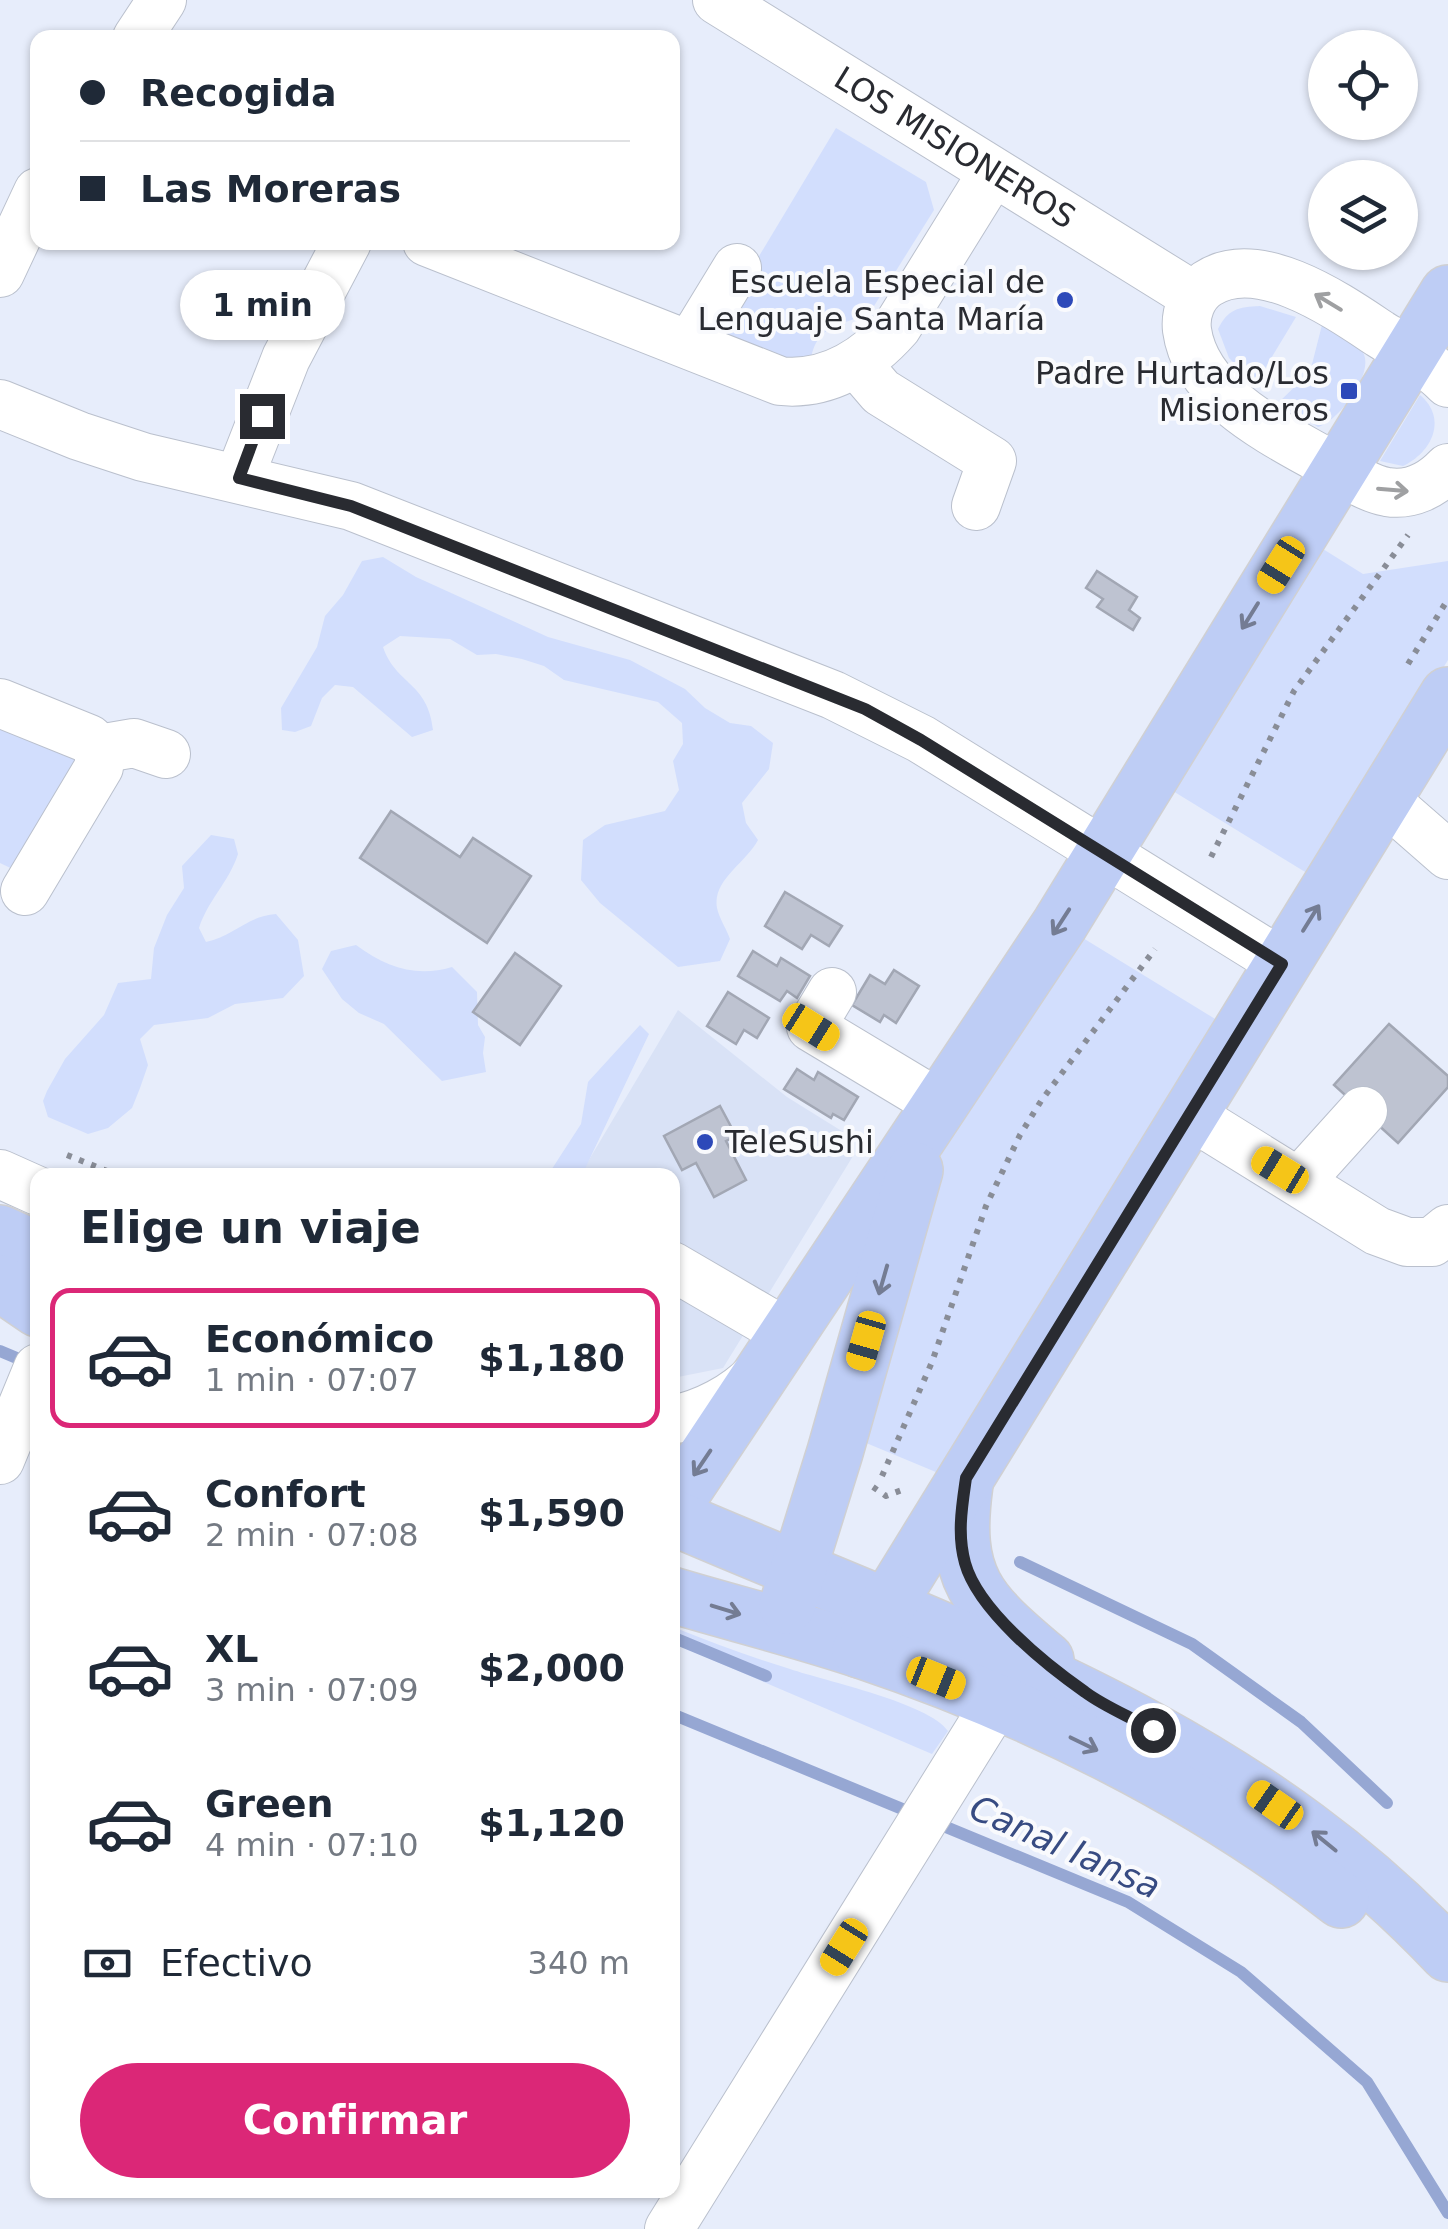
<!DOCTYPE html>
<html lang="es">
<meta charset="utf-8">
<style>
body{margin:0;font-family:"DejaVu Sans",sans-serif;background:#f6f6f7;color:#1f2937;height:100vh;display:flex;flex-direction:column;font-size:38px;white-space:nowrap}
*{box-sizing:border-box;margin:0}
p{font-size:32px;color:#747a83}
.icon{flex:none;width:55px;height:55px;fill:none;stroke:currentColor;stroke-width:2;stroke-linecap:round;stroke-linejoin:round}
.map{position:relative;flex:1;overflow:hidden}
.drawer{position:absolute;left:30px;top:1168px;width:650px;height:1030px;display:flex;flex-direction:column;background:#fff;border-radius:20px;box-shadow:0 2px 8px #0004}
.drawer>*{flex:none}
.guide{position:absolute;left:30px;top:30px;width:650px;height:220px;border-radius:20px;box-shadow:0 2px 8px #0004;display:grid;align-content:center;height:220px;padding:0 50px;background:#fff}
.fabs{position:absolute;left:1308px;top:30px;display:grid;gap:20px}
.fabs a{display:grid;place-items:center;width:110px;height:110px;border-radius:50%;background:#fff;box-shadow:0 2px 8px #0004;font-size:50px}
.end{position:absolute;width:45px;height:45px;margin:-22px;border:12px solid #292b31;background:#fff;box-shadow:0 0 0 5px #fff}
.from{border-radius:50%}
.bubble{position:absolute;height:70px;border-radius:35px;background:#fff;box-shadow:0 2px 8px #0004;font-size:32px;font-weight:600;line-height:70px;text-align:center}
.car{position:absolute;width:30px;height:60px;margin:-30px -15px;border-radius:12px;box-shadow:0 0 8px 2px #0007;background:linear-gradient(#f5c518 24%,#345 0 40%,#f5c518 0 76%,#345 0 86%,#f5c518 0)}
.guide b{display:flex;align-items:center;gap:35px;height:95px;font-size:38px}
.guide b+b{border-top:2px solid #e0e1e3}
.guide i{width:25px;height:25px;background:#1f2937}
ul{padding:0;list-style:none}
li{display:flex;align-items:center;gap:30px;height:140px;margin:0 20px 15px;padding:0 30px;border:5px solid transparent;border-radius:20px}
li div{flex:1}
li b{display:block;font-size:38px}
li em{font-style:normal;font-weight:600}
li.current{border-color:#db2777}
li>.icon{width:90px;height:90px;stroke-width:1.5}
h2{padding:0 50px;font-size:45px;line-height:120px}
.pay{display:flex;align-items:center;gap:25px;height:110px;padding:0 50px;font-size:38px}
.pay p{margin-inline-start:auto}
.action{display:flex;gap:20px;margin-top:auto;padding:20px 50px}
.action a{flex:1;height:115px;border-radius:60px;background:#db2777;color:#fff;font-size:40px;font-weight:600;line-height:115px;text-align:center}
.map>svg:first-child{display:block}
</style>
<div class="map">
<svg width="1448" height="2229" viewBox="0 0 1448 2229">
<rect width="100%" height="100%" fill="#e7edfb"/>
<!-- built -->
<polygon fill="#d9e2f6" points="678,1010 787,1097 861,1143 723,1368 673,1378 672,1175 580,1175"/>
<!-- green -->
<g fill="#d2defd">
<path d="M836,128L926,182L934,210L874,306C848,331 816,316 810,365L708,341Z"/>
<path d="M1260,306L1296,317L1255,385L1229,358L1218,329C1228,309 1238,307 1260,306Z"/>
<path d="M1322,325C1334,332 1354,340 1362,351C1377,371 1338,422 1318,427L1278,403L1310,372Z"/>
<path d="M1420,395C1448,419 1432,452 1403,466L1380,461Z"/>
<polygon points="1315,544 1363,574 1448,561 1448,660 1315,878 1168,788"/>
<path d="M383,557L416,577L548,637L630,660L685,689L705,708L730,723L751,726L773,743L769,769L742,803L746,823L758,840C746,863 712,880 717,908C719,918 727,930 730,939L720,961L678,967L600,903L581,880L583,840L605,825L665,811L679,790L673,761L683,744L682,723L658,702L564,680L544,666L522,659L496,654L477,655L450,639L400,636L383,647C396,685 428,682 433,730L412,737L353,687L335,685L322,698L311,726L295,732L282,730L281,708L317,647L325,616L343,595L362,561Z"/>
<polygon points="0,714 86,754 23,874 0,863"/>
<path d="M211,835L234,839L238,854C229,882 208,900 199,928L206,942C234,936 247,916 276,914L298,940L304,976L283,998L235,1004L208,1018L154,1025L140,1039L148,1065L140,1088L132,1108L108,1128L88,1134L48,1117L43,1101L47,1091L65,1059L104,1015L118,983L151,979L154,948L167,915L184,888L182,866Z"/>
<polygon points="1078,935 1225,1025 943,1475 859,1440 949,1128"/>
<path d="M356,945C386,967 416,978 452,967L477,992L478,1025L485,1037L483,1053L486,1072L442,1081L384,1024L359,1013L342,999L322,969L331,951Z"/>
<polygon points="640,1025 649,1034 582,1175 548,1175 581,1124 588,1082"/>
<path d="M673,1627C711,1642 750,1657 790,1669C825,1681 929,1703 948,1731L932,1754L673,1643Z"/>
</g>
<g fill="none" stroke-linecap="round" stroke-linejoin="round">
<!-- stream -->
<g stroke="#96a7d3" stroke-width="12">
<polyline points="0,1351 31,1364"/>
<polyline points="1020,1562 1192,1644 1301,1722 1387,1803"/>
<polyline points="672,1637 766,1676"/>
<polyline points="672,1714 1128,1902 1241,1972 1367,2082 1448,2213"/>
</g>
</g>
<!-- building -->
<g fill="#bec3d1" stroke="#a2a7b4" stroke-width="2.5">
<polygon points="1097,571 1137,597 1129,610 1140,618 1133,630 1097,607 1103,599 1086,588"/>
<polygon points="391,811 460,857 473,838 531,876 487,943 360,858"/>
<polygon points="785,892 842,926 829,946 811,935 802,949 765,926"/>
<polygon points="753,951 777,966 781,958 810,976 797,998 787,991 780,1001 738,976"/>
<polygon points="515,953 561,986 520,1045 473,1012"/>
<polygon points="894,970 919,986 896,1023 884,1015 880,1022 852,1005 870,975 885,984"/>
<polygon points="728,992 769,1018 757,1038 744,1030 736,1044 707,1026"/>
<polygon points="1389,1024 1448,1076 1448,1087 1398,1143 1334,1085"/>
<polygon points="797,1069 814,1080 818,1072 858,1097 844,1120 833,1114 831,1118 784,1089"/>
<polygon points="720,1106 736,1136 726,1141 746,1180 714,1197 696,1163 682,1170 664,1136"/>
</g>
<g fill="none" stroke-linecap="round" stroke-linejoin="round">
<defs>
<g id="minor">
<path id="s1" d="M717,0L1194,296"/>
<polyline points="137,38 162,0"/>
<path d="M427,242L780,381C827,386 867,361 897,327L993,172"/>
<polyline points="0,273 38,192"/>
<polyline points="690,345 737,268"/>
<polyline points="857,364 881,392 992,461 976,506"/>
<path d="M1448,383C1428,363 1404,349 1380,334C1338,306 1258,250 1207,284C1192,294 1185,313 1187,330C1196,396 1275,433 1326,462C1344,473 1366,488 1387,492C1411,496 1432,485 1448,468"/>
<polyline points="0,404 79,436 143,457 351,506 833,695 921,739 1282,963"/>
<polyline points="239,478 286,358 347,242"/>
<polyline points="0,703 89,739 99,749 99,767 25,891"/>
<polyline points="99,749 134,743 166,754"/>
<polyline points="1384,799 1448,855"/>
<polyline points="832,992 811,1027 939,1104"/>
<polyline points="1190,1115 1377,1231 1407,1242 1432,1242 1448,1229"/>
<polyline points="0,1174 38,1191"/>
<polyline points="1299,1182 1363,1111"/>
<polyline points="672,1266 768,1322 791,1329"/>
<path d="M672,1420C704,1414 736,1397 758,1374"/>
<polyline points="0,1460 38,1368"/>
<polyline points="669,2229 996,1703"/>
</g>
<g id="major">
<polyline points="0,1233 38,1250"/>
<polyline points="0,1283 38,1309"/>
<path d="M965,1484C952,1579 976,1601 1046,1660"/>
<polyline points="672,1508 1060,924 1448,293"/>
<path d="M672,1517C950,1637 1235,1727 1448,1954"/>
<path d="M672,1595C736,1614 800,1630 863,1651C1032,1708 1199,1790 1341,1900"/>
<polyline points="787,1606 835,1452 915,1170"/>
<polyline points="860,1650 1448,695"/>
</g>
</defs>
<!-- minor casing -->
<use href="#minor" stroke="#bac0cd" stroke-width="50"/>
<!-- major casing -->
<use href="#major" stroke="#d0d0d2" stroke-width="58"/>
<!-- path -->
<g stroke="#898d97" stroke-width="6" stroke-dasharray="5 8" stroke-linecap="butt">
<polyline points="1408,664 1448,599"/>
<polyline points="1211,857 1294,691 1408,535"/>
<polyline points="67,1155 117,1175"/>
<polyline points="882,1476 932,1362 986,1206 1020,1135 1041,1101 1155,949"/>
<polyline points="873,1487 886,1496 902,1490"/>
</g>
<!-- minor -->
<use href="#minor" stroke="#fff" stroke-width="48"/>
<!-- major -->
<use href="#major" stroke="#becdf5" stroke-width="55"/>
</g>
<!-- one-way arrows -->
<defs><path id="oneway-shaft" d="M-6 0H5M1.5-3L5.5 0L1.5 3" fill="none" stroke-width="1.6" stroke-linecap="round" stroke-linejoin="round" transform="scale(2.5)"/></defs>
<g stroke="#9fa0a2">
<use href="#oneway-shaft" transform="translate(1328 302) rotate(-149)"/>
<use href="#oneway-shaft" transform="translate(1393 490) rotate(5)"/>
</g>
<g stroke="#747c93">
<use href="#oneway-shaft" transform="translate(1250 616) rotate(122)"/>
<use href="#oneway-shaft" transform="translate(1311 918) rotate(-58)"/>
<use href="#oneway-shaft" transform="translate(1061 922) rotate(123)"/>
<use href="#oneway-shaft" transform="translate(883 1280) rotate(106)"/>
<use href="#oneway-shaft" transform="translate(702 1463) rotate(124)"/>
<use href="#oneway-shaft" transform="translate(726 1610) rotate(17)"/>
<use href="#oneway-shaft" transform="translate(1084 1744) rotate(26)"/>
<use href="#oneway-shaft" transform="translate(1324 1841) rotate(-141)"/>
</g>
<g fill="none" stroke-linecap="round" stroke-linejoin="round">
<!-- route -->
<path stroke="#292b31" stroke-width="12" d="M262,416L239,478L351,506L865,709L921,740L1282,964L966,1478C962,1506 957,1534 965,1563C978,1610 1045,1664 1085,1692C1105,1707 1131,1717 1153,1730"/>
</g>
<!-- markers -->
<g fill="#2d49b9" stroke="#f9fafd" stroke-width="4">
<circle cx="1065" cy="300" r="10"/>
<rect x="1339" y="381" width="20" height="20" rx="5"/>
<circle cx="705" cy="1142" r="10"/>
</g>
<g text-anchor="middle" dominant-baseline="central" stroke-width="8" stroke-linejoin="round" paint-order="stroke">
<!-- street labels -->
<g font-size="32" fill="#292b31" stroke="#f9fafd">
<text stroke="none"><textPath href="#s1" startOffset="280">LOS MISIONEROS</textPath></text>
</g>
<!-- poi labels -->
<g font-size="32" fill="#292b31" stroke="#f9fafd" text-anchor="end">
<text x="1045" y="282">Escuela Especial de<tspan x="1045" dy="37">Lenguaje Santa María</tspan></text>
<text x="1329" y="373">Padre Hurtado/Los<tspan x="1329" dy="37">Misioneros</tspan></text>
<text x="725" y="1142" text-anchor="start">TeleSushi</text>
</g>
<!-- water labels -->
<g font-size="35" font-style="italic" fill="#374b82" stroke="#f9fafd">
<text transform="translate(1065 1847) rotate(24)">Canal Iansa</text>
</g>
</g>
</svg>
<div class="fabs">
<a><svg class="icon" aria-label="locate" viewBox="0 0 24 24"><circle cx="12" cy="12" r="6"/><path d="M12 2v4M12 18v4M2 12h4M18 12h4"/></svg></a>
<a><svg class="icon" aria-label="layers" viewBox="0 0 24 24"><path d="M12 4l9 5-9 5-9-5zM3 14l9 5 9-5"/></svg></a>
</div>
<i class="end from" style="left:1153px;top:1730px"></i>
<i class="end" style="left:262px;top:416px"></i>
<div class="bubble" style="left:180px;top:270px;width:165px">1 min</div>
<i class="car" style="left:1281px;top:565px;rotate:212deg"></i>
<i class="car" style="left:811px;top:1027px;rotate:122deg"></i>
<i class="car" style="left:1280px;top:1170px;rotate:301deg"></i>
<i class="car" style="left:866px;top:1341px;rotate:196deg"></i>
<i class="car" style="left:936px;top:1678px;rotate:112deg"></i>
<i class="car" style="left:1275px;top:1805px;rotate:305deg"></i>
<i class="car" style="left:844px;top:1947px;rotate:212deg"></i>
<div class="guide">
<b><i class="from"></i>Recogida</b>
<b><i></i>Las Moreras</b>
</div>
<section class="drawer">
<h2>Elige un viaje</h2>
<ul>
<li class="current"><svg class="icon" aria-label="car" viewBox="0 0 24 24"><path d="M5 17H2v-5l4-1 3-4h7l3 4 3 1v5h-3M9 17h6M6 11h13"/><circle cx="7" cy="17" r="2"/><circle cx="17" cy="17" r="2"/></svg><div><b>Económico</b><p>1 min · 07:07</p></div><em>$1,180</em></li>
<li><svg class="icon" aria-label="car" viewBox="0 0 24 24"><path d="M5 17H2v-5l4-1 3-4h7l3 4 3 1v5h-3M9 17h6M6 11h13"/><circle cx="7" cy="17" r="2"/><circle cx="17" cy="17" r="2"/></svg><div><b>Confort</b><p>2 min · 07:08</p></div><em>$1,590</em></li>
<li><svg class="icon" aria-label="car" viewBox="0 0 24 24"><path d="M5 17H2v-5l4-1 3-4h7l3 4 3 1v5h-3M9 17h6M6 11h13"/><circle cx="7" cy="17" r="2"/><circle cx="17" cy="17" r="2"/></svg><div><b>XL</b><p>3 min · 07:09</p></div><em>$2,000</em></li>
<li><svg class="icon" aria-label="car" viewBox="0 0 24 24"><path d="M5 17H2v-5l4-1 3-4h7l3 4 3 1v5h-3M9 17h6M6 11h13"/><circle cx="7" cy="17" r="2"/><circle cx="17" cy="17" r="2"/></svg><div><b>Green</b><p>4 min · 07:10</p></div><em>$1,120</em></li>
</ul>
<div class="pay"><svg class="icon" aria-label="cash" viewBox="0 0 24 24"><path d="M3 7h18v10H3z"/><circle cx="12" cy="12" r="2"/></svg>Efectivo<p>340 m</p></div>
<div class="action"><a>Confirmar</a></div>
</section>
</div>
